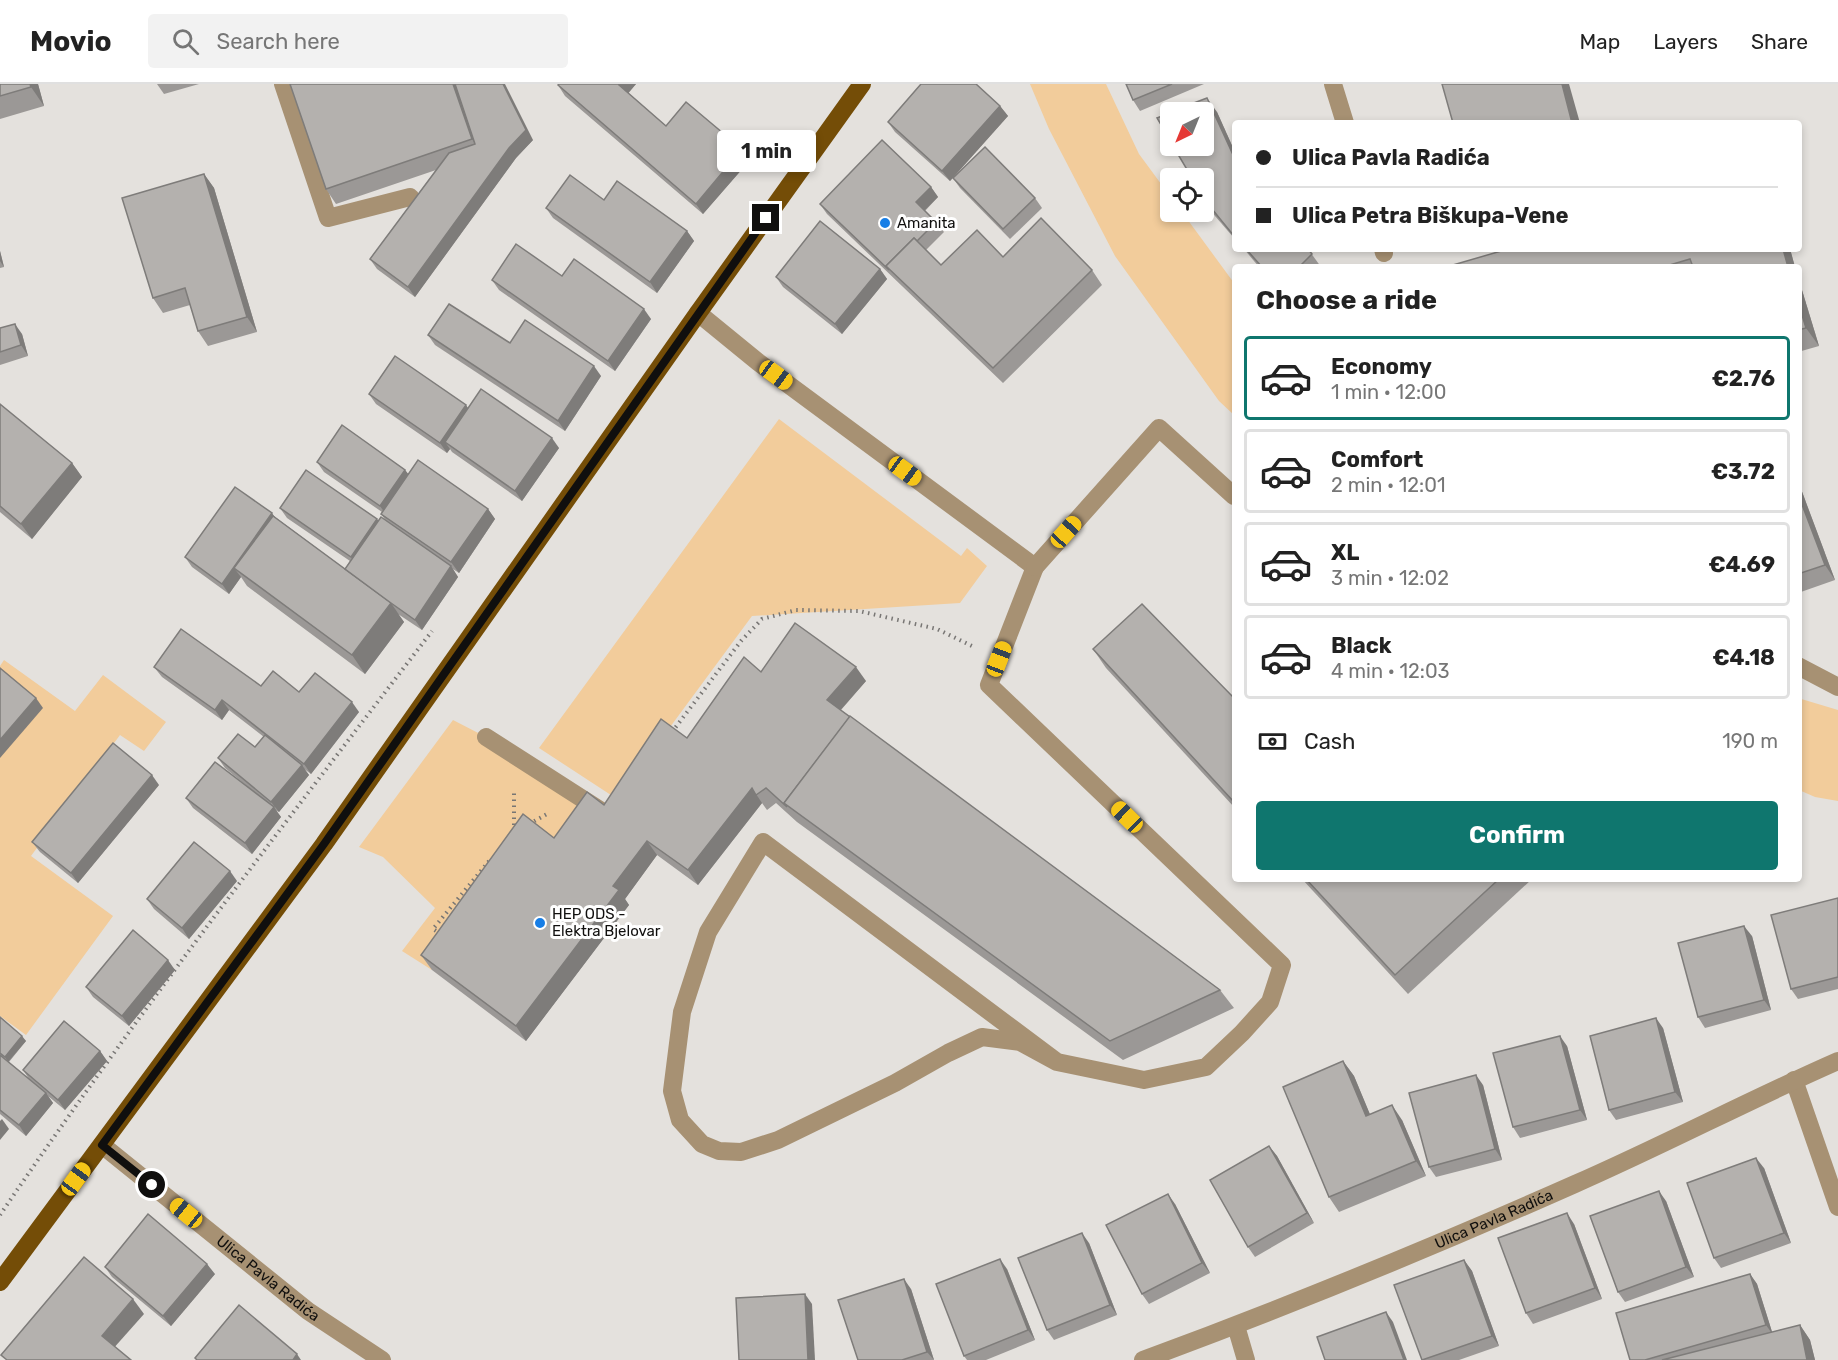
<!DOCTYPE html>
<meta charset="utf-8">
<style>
body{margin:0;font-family:Rubik,sans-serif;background:#f2f2f2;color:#222;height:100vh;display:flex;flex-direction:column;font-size:22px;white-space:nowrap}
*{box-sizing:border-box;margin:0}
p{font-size:20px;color:#767676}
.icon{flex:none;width:33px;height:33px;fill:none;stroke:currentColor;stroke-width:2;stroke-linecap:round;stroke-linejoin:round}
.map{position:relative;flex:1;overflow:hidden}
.side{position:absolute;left:1232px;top:180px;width:570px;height:618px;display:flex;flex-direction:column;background:#fff;border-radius:6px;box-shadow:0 3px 9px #0003}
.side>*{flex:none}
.hud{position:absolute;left:1232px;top:36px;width:570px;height:132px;border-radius:6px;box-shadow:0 3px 9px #0003;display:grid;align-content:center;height:132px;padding:0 24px;background:#fff}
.needle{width:39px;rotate:223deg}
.fabs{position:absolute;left:1160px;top:18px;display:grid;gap:12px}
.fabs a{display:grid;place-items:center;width:54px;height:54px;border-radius:6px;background:#fff;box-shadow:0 3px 9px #0003;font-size:30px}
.end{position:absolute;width:27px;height:27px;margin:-14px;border:8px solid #100f0e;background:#fff;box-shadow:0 0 0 3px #fff}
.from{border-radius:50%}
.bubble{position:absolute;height:42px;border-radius:6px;background:#fff;box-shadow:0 3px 9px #0003;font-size:20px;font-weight:700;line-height:42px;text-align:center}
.car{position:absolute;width:18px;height:36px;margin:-18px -9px;border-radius:8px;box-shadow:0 0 4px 2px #0007;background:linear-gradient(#f5c518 24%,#345 0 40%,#f5c518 0 76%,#345 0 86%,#f5c518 0)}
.hud b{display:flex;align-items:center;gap:21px;height:57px;font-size:22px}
.hud b+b{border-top:2px solid #e0e0e0}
.hud i{width:15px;height:15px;background:#222}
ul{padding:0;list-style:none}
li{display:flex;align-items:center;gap:18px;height:84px;margin:0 12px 9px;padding:0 12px;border:3px solid #e0e0e0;border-radius:6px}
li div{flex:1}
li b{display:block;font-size:22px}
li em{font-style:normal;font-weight:700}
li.on{border-color:#0f766e}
li>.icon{width:54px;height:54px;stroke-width:1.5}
h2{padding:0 24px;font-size:27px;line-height:72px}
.pay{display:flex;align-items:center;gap:15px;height:66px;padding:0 24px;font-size:22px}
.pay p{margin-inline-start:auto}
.action{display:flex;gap:12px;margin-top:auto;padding:12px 24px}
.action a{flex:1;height:69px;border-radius:6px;background:#0f766e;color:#fff;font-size:24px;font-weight:700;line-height:69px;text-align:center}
header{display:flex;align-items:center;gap:36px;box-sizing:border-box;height:84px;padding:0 30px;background:#fff;border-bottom:2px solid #e0e0e0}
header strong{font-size:28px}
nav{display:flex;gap:33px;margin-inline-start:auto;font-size:21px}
.search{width:420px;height:54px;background:#f2f2f2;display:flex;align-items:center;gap:15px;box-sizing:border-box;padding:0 21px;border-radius:6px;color:#767676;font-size:22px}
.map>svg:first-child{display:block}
</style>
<header>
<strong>Movio</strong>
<div class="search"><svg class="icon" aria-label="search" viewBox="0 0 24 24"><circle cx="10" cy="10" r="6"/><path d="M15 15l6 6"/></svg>Search here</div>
<nav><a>Map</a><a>Layers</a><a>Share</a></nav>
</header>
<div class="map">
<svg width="1838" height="1276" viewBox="0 0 1838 1276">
<rect width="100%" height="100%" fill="#e4e1dd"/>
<!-- green -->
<g fill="#f2cc9b">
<polygon points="1030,0 1106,0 1139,70 1170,112 1170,128 1182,128 1234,199 1234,331 1219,317 1115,172 1049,45"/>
<polygon points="779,335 961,472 967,464 987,482 960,519 752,532 617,715 539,664"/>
<polygon points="4,576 75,627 103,591 166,638 144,667 120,651 31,772 113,832 26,951 0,932 0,582"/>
<polygon points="1798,614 1838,626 1838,717 1815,713 1799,706"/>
<polygon points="453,636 486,653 597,722 564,769 533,745 432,886 402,867 435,824 383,773 359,763"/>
</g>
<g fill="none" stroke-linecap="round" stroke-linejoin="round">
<!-- path -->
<g stroke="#787674" stroke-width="4" stroke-dasharray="1.5 4.5" stroke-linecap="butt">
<polyline points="672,648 741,557 762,535 796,526 859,527 937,545 972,562"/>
<polyline points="529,740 549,729"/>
<polyline points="514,747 514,709"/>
<polyline points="441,850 433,845 489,777"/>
<path d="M0,1131C136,931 285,739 432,547"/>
</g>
<!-- minor -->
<g stroke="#a79173" stroke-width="18">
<polyline points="283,0 328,134 410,113"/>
<polyline points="1333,0 1345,39"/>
<polyline points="1383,165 1384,169"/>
<polyline points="698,229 758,278 1035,483 989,601 1282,881 1270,918 1242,949 1206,983 1144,996 1057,978 1020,958 982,953 948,969 895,999 778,1056 741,1068 719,1067 702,1060 680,1036 672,1007 682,928 708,848 763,758 1057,978"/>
<polyline points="1035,483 1159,344 1234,412"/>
<polyline points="1798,582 1838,603"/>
<polyline points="486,653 603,728"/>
<polyline points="1794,996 1838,1123"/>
<path id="s1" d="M102,1061L308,1227L382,1276"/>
<polyline points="1236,1242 1246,1276"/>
<path id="s2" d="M1143,1276C1289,1222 1433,1163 1575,1100C1664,1061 1749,1016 1838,977"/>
</g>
<!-- major -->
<polyline stroke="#744d07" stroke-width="18" points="0,1198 324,760 698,229 862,0"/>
</g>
<!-- wall -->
<g fill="#9b9896">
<polygon points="0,0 38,0 44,22 0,35"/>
<polygon points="157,0 199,0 164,10"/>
<polygon points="290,0 533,56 516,74 415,213 377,185 370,175 436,86 336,120 326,105"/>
<polygon points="559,0 636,0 628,9 666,42 750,76 703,130 565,12 558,1"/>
<polygon points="1126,0 1204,0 1140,27 1133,16"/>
<polygon points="1000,22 1008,32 950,97 895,48 888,38"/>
<polygon points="1217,28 1234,66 1234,154 1215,132 1203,114"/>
<polygon points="204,90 214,104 257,248 208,262 198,247 190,221 163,229 153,214"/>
<polygon points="953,94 1035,114 1042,124 1010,155 960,104"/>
<polygon points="931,103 938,113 925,127 936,138 944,148 926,166 941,181 1003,173 1092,186 1102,201 1003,299 827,130 820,120"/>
<polygon points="604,116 687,147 694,157 657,209 553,134 546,124"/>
<polygon points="1244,165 1308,165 1321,183 1259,183"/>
<polygon points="1790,165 1795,183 1446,183"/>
<polygon points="0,167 4,183 0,184"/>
<polygon points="880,185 887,195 842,250 783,203 776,193"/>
<polygon points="562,192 651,235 615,287 499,206 492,196"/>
<polygon points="1798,193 1819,262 1798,268"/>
<polygon points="0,244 22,250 28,272 0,281"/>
<polygon points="428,251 510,259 601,292 565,347 435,261"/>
<polygon points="369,310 468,324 559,364 522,417 452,368 450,365 447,369 376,320"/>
<polygon points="0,320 72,379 82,393 32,455 0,428"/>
<polygon points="317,378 405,386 408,390 488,425 495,435 459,489 453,485 458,493 422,546 398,530 404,538 365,590 247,502 241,493 229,510 192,483 185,473 274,432 345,485 350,477 287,434 280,424 386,437 381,430 382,428 324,388"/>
<polygon points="1798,397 1835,496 1798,509"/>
<polygon points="1093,565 1234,614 1234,723 1106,584"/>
<polygon points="154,583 299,608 359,628 311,690 303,684 309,691 279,728 275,726 281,733 252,770 193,724 186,714 253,707 225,684 218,674 255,663 264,653 229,626 222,636 162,593"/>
<polygon points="761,588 866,597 841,626 1220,906 1234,924 1123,976 797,738 776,719 767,726 762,719 698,801 657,771 625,815 629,821 526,957 432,886 421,871 554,754 604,721 687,654"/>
<polygon points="159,701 78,799 40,768 32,758"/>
<polygon points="1302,795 1532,795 1408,910"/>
<polygon points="237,797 189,855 154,825 147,815"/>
<polygon points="1838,814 1838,905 1798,915 1791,905"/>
<polygon points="1752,852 1771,926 1705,944 1698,933"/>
<polygon points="175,886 129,942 93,913 86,903"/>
<polygon points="0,933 26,957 9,978 29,995 23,986 100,967 107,977 65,1026 48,1012 53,1019 26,1052 0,1030"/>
<polygon points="1663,944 1683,1018 1616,1036 1609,1026"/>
<polygon points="1567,962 1587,1036 1520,1054 1513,1043"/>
<polygon points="1343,977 1354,992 1370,1031 1402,1036 1426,1092 1339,1128 1329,1113"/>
<polygon points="1483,1001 1502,1076 1436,1093 1429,1083"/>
<polygon points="1269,1062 1277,1072 1314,1139 1255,1173 1248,1163"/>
<polygon points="1764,1084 1791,1159 1721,1184 1714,1174"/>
<polygon points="1666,1117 1694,1193 1625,1218 1618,1208"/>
<polygon points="1175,1120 1210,1189 1149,1220 1142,1210"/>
<polygon points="1574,1140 1602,1215 1533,1240 1526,1229"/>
<polygon points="1089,1159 1117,1231 1054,1256 1047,1246"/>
<polygon points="1464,1176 1472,1187 1499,1262 1459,1276 1422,1276"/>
<polygon points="105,1183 215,1190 171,1242 112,1193"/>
<polygon points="1007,1185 1035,1256 986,1276 967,1276 964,1272"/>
<polygon points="1750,1190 1757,1200 1772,1248 1800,1241 1810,1256 1815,1276 1630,1276"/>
<polygon points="911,1205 934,1276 858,1276"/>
</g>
<!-- shaded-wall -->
<g fill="#7e7c7a">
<polygon points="30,0 38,0 44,22 31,3"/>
<polygon points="453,0 458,0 482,70 472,55"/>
<polygon points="503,0 505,0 533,56 516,74 415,213 408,203"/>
<polygon points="620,0 636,0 626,12 619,1"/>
<polygon points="1562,0 1569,0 1580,39 1572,39"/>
<polygon points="1207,14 1217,28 1234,66 1234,73"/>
<polygon points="1000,22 1008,32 950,97 942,87"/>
<polygon points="742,65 750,76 703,130 696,120"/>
<polygon points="204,90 214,104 257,248 247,233"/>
<polygon points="931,103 938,113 923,128 916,118"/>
<polygon points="687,147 694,157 657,209 650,198"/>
<polygon points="1783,165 1790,165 1795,183 1788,183"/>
<polygon points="0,167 4,183 0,177"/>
<polygon points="880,185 887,195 842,250 835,240"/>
<polygon points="1798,193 1819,262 1806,244 1798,218"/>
<polygon points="644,225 651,235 615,287 608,277"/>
<polygon points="15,240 22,250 28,272 21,261"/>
<polygon points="594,282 601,292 565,347 558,337"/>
<polygon points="466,321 473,331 445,358 450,365 447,369 440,359"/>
<polygon points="552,354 559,364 522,417 515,407"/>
<polygon points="72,379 82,393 32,455 21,440"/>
<polygon points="405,386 413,396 387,432 380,422"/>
<polygon points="1798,397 1835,496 1825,481 1798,410"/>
<polygon points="488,425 495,435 459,489 451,478"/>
<polygon points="272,429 279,439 234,484 241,493 229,510 222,500"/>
<polygon points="377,435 384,445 358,483 351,473"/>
<polygon points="451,482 458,493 422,546 415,536"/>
<polygon points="391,519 404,538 365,590 352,571"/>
<polygon points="856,583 866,597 837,630 827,616"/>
<polygon points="36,614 43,624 0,674 0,656"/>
<polygon points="222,616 229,626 222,636 215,626"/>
<polygon points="352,618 359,628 311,690 304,680"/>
<polygon points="302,681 309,691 279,728 271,718"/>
<polygon points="152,691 159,701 78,799 71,789"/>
<polygon points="752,704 762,719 698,801 688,786"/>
<polygon points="274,723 281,733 252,770 245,759"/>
<polygon points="647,757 657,771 625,815 629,821 526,957 516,942 613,802"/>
<polygon points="230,787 237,797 189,855 182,844"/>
<polygon points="1744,842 1752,852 1771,926 1764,916"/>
<polygon points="168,876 175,886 129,942 122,932"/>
<polygon points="1656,934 1663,944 1683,1018 1675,1008"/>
<polygon points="22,952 26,957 8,978 5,973"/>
<polygon points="1560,952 1567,962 1587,1036 1580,1026"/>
<polygon points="100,967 107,977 65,1026 58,1016"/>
<polygon points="1343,977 1354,992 1377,1047 1366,1032"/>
<polygon points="1476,991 1483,1001 1502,1076 1495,1065"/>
<polygon points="46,1009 53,1019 26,1052 19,1041"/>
<polygon points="1392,1021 1402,1036 1426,1092 1416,1077"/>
<polygon points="2,1035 9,1045 0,1056 0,1037"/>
<polygon points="1269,1062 1277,1072 1314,1139 1307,1129"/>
<polygon points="1756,1074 1764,1084 1791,1159 1784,1149"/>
<polygon points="1659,1107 1666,1117 1694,1193 1686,1183"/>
<polygon points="1168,1110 1175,1120 1210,1189 1202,1179"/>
<polygon points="1567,1129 1574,1140 1602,1215 1595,1204"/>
<polygon points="1082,1149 1089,1159 1117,1231 1110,1221"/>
<polygon points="1000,1175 1007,1185 1035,1256 1028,1246"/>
<polygon points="1464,1176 1472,1187 1499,1262 1492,1252"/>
<polygon points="207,1180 215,1190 171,1242 163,1232"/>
<polygon points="1750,1190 1757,1200 1773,1251 1766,1241"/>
<polygon points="904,1195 911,1205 934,1276 927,1268"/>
<polygon points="805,1210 812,1220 815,1276 808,1276"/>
<polygon points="133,1215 144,1230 112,1266 102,1252"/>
<polygon points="1386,1228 1393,1238 1407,1276 1404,1276"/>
<polygon points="1800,1241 1810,1256 1815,1276 1807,1276"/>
<polygon points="297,1270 301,1276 293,1276"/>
</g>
<!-- building -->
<g fill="#b4b1ae" stroke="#7e7c7a" stroke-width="1.5">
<polygon points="0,0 30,0 31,3 0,12"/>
<polygon points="290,0 453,0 472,55 326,105"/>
<polygon points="455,0 503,0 526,46 509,64 408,203 370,175 449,69 475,60"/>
<polygon points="559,0 620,0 619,1 666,42 686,18 742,65 696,120 558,1"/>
<polygon points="921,0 976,0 1000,22 942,87 888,38"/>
<polygon points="1126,0 1172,0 1133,16"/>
<polygon points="1442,0 1562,0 1572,39 1453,39"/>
<polygon points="1207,14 1234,73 1234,152 1203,114 1203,94 1192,94 1173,62 1203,62 1203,28 1170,28"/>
<polygon points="1170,29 1170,56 1157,34"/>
<polygon points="882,56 931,103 916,118 936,138 917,157 914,154 886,182 889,186 820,120"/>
<polygon points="985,63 1035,114 1003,145 953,94"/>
<polygon points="204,90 247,233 198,247 185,204 153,214 122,114"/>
<polygon points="570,91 604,116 617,97 687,147 650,198 546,124"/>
<polygon points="1041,134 1092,186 993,284 886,182 914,154 941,181 977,146 1003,173"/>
<polygon points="820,137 880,185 835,240 776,193"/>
<polygon points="516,160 562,192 574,175 644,225 608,277 492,196"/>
<polygon points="1246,165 1308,165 1312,170 1299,183 1262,183"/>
<polygon points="1508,165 1783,165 1788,183 1693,183 1690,175 1663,183 1446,183"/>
<polygon points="1798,218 1806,244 1798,246"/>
<polygon points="449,220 510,259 525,236 594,282 558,337 428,251"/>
<polygon points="15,240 21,261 0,268 0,244"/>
<polygon points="395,272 466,321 440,359 369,310"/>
<polygon points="481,305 552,354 515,407 445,358"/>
<polygon points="0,320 72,379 21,440 0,422"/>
<polygon points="342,341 405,386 380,422 317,378"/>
<polygon points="418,376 488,425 451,478 381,430"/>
<polygon points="306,386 377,435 351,473 280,424"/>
<polygon points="235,403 272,429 222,500 185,473"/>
<polygon points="1798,410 1825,481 1798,490"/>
<polygon points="273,432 391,519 352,571 234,484"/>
<polygon points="381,433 451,482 415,536 391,519 345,485"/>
<polygon points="1142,520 1234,614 1234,718 1093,565"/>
<polygon points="795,539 856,583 827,616 850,633 784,719 787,723 766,704 756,711 752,704 688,786 647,757 613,802 619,806 516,942 421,871 523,730 554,754 587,708 604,721 661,635 687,654 744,573 761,588"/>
<polygon points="181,545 261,602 273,587 299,608 315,589 352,618 304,680 222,616 215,626 154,583"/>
<polygon points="0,584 36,614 0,656"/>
<polygon points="850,632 1220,906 1110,957 784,719"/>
<polygon points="238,650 255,663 265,651 302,681 271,718 218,674"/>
<polygon points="113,659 152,691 71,789 32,758"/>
<polygon points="215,678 274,723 245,759 186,714"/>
<polygon points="194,758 230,787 182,844 147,815"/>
<polygon points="1306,795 1499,795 1395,891"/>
<polygon points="1838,814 1838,893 1791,905 1771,831"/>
<polygon points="1744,842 1764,916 1698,933 1678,859"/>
<polygon points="133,846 168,876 122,932 86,903"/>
<polygon points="0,933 22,952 5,973 0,969"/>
<polygon points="1656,934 1675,1008 1609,1026 1590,952"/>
<polygon points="64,937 100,967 58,1016 23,986"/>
<polygon points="1560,952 1580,1026 1513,1043 1493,969"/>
<polygon points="0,971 46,1009 19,1041 0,1026"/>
<polygon points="1343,977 1366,1032 1392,1021 1416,1077 1329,1113 1283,1003"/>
<polygon points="1476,991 1495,1065 1429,1083 1409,1009"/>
<polygon points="1269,1062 1307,1129 1248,1163 1210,1096"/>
<polygon points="1756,1074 1784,1149 1714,1174 1687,1099"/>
<polygon points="1659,1107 1686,1183 1618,1208 1590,1132"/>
<polygon points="1168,1110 1202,1179 1142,1210 1106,1141"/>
<polygon points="1567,1129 1595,1204 1526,1229 1498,1154"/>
<polygon points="148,1130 207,1180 163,1232 105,1183"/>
<polygon points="1082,1149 1110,1221 1047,1246 1018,1174"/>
<polygon points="84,1173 133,1215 102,1252 131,1276 7,1276 1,1271"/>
<polygon points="1000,1175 1028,1246 964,1272 936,1200"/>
<polygon points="1464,1176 1492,1252 1422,1276 1394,1201"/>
<polygon points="1750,1190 1766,1241 1645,1276 1630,1276 1616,1229"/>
<polygon points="904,1195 927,1268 902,1276 858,1276 838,1216"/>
<polygon points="805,1210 808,1276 739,1276 736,1214"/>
<polygon points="239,1221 297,1270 293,1276 197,1276 195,1274"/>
<polygon points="1386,1228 1404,1276 1325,1276 1317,1253"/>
<polygon points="1800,1241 1807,1276 1662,1276"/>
</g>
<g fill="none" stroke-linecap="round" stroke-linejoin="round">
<!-- route -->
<polyline stroke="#100f0e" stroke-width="8" points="152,1101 102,1061 324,760 766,134"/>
</g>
<!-- markers -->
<g fill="#177ee6" stroke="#fff" stroke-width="2">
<circle cx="885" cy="139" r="6"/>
<circle cx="540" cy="839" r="6"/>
</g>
<g text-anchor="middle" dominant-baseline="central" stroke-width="6" stroke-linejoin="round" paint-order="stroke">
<!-- poi labels -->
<g font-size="15" fill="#100f0e" stroke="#fff" text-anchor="start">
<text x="897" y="139">Amanita</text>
<text x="552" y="830">HEP ODS -<tspan x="552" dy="17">Elektra Bjelovar</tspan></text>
</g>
<!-- street labels -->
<g font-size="15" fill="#100f0e" stroke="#fff">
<text stroke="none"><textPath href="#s2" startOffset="378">Ulica Pavla Radića</textPath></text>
<text stroke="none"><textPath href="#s1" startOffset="213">Ulica Pavla Radića</textPath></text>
</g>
</g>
</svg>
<div class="fabs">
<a><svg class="needle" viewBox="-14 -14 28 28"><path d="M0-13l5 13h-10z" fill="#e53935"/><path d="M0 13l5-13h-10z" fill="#767676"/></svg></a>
<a><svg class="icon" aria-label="locate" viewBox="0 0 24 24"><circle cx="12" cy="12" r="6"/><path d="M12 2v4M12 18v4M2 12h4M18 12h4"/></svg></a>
</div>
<i class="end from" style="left:152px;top:1101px"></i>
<i class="end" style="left:766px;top:134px"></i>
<div class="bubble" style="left:717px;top:46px;width:99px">1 min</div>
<i class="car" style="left:776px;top:291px;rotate:126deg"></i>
<i class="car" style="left:905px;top:387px;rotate:126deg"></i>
<i class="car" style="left:1066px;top:448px;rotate:42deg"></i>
<i class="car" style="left:999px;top:575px;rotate:21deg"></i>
<i class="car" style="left:1127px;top:733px;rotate:314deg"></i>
<i class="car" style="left:76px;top:1095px;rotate:36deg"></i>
<i class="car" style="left:186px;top:1129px;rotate:309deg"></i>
<div class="hud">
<b><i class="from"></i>Ulica Pavla Radića</b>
<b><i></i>Ulica Petra Biškupa-Vene</b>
</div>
<section class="side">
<h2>Choose a ride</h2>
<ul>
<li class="on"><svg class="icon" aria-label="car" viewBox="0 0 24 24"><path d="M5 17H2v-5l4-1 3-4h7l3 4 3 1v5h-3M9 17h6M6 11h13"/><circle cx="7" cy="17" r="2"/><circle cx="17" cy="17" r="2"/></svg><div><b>Economy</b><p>1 min · 12:00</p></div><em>€2.76</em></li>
<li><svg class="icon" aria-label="car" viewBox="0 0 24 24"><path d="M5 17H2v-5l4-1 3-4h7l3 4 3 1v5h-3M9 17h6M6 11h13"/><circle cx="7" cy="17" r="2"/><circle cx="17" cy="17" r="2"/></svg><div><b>Comfort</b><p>2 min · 12:01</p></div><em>€3.72</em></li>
<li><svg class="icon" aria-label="car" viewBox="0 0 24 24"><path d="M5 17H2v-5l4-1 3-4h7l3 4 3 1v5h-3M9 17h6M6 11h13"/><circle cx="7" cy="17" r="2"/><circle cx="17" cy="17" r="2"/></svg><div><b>XL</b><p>3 min · 12:02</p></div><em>€4.69</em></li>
<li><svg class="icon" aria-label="car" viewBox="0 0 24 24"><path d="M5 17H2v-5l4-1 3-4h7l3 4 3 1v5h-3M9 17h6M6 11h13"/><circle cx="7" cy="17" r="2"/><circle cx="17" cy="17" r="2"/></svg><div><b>Black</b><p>4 min · 12:03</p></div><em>€4.18</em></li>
</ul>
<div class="pay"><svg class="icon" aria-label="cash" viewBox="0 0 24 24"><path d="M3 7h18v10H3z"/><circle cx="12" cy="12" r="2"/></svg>Cash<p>190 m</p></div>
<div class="action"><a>Confirm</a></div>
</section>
</div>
